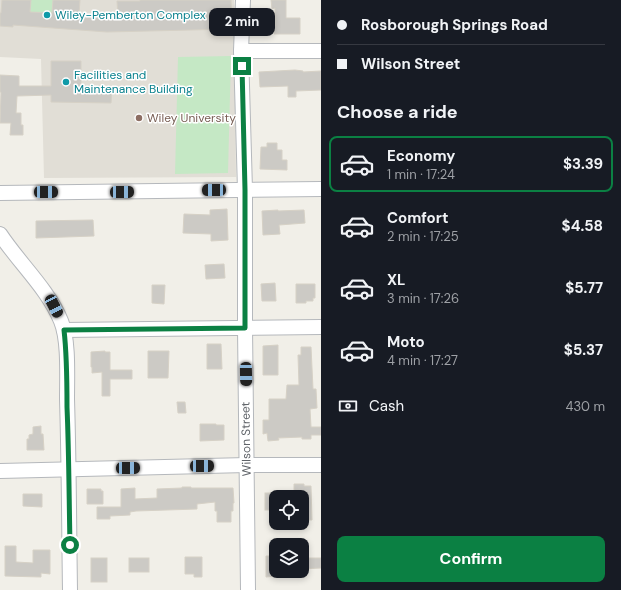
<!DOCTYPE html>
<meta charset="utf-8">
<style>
body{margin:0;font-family:"DM Sans",sans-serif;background:#242831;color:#f1f3f6;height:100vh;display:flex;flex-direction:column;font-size:15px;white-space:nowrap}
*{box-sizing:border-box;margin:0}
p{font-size:13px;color:#9ea1a6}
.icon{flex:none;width:22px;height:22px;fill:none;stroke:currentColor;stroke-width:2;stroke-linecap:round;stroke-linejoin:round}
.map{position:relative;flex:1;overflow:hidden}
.side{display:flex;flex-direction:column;background:#171b24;width:300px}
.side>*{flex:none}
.guide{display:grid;align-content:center;height:88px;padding:0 16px;background:#171b24}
.fabs{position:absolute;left:269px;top:490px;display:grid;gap:8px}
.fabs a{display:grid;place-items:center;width:40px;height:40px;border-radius:8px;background:#171b24;box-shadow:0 2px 6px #0003;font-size:20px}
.end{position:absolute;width:18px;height:18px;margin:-9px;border:5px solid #0b8043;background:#fff;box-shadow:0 0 0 2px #fff}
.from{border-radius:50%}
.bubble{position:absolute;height:28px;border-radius:8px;background:#171b24;box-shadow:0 2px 6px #0003;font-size:13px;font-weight:700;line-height:28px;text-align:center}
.car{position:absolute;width:12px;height:24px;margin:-12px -6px;border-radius:5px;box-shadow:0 0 3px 1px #0007;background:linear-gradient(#222 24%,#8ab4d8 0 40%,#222 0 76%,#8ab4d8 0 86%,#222 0)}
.guide b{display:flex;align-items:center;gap:14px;height:38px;font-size:15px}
.guide b+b{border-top:1px solid #363941}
.guide i{width:10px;height:10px;background:#f1f3f6}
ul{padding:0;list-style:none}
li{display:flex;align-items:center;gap:12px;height:56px;margin:0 8px 6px;padding:0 8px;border:2px solid transparent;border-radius:8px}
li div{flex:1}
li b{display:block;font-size:15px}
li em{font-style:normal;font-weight:700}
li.on{border-color:#0b8043}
li>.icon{width:36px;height:36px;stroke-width:1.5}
h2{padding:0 16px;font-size:18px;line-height:48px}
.pay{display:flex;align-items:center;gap:10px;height:44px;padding:0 16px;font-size:15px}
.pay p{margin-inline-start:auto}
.cta{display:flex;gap:8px;margin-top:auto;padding:8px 16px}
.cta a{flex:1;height:46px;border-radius:8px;background:#0b8043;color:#fff;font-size:16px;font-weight:700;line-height:46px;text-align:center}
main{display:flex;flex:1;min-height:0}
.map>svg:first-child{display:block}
</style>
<main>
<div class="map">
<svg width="321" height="590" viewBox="0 0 321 590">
<rect width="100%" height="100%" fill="#f1efe8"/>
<!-- education -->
<polygon fill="#e1ded6" points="0,0 234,0 236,177 44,178 41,59 0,57"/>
<!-- green -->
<g fill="#c5e8c5">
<polygon points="31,0 53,0 52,13 30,12"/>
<polygon points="231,56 228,173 175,174 178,57"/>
</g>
<!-- building -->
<g fill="#cccac5" stroke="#d6d1c6">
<polygon points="2,0 31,0 30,12 52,13 53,0 80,0 79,14 118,17 117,1 140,1 140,0 231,0 232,29 107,32 13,25 13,27 0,26 0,13 1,13"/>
<polygon points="271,0 286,0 286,18 300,18 300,34 274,34 274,26 275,26 275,8 272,9"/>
<polygon points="51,61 81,61 81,90 112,90 111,103 51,102 51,95 17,96 16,113 21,113 21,125 23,125 23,135 10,135 11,123 0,123 1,92 0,92 0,75 19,76 19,86 51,86"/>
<polygon points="295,70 303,71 303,72 321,71 321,90 296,91 296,97 288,97 288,86 260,87 259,72"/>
<polygon points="267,143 277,143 277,150 282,150 282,160 287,160 287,170 260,169 261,147 267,147"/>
<polygon points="227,209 228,240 211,241 211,234 183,233 184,214 210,215 210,210"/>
<polygon points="278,210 278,211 304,210 305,223 279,225 280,234 263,235 262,211"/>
<polygon points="93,220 94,236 36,238 36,221"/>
<polygon points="224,264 225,278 206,279 205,265"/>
<polygon points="275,283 276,301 262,301 261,284"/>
<polygon points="296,284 315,284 315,298 313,298 313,301 306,301 306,303 296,303"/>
<polygon points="152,285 165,285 164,304 152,303"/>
<polygon points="207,344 221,344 222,369 207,369"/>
<polygon points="278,345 278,375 263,375 263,346"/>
<polygon points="301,347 311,347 313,389 316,389 317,408 310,409 311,427 321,427 321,435 311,435 311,439 302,439 302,437 278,438 279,440 268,441 267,433 263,434 263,420 269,420 269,399 286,399 287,385 299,385 298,355 301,355"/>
<polygon points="105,351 105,352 110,352 110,370 132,370 132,379 110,379 110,396 102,396 102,372 92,373 92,367 91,367 91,352"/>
<polygon points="148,351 169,351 168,378 148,378"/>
<polygon points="177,402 185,402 186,413 178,413"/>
<polygon points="200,424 216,424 216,425 224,425 224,440 200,441"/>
<polygon points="41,426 41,434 43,434 44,450 27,450 27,439 29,439 29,435 33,434 33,427"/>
<polygon points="294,484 304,484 304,486 311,486 312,520 302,520 302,497 294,497"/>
<polygon points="182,487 191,487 191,488 233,488 234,503 233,503 233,511 231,511 231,522 217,522 217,511 215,511 215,502 197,504 197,509 136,511 130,512 130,515 110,516 110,519 97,519 97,507 121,507 121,489 135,488 135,499 157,498 157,489 182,488"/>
<polygon points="87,489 101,489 101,491 103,491 103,504 87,504"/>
<rect x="265" y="493" width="11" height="17"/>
<polygon points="23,494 42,494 42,507 23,506"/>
<polygon points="5,546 16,546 16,562 33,563 33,550 50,550 50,574 41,573 41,577 5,576"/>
<polygon points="266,556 276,556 276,576 266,577"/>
<polygon points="185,557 202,557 202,577 194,577 194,574 185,574"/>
<rect x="91" y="558" width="16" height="24"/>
<rect x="129" y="558" width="20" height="14"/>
<polygon points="302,558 321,558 321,568 302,569"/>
</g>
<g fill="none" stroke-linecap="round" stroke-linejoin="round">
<defs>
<g id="minor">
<polyline points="243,0 241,51 245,190 245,328 248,590"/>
<polyline points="241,51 321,51"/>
<polyline points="0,193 321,189"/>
<path d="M0,234C19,263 48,289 61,321C69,340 67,377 67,399C69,463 69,526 70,590"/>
<polyline points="64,330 321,327"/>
<polyline points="0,471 247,465 321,465"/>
</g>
</defs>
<!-- minor casing -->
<use href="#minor" stroke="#b5b8bc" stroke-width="16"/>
<!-- minor -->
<use href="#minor" stroke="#fff" stroke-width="14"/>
</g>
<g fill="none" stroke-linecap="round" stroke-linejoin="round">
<!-- route -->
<path stroke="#0b8043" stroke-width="5" d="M70,545C69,499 69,453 67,407C67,381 67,356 64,330L245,328V190L242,66"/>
</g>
<!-- markers -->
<g fill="#0f9aa8" stroke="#fff" stroke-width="1.5">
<circle cx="47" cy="15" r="4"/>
<circle cx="66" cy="82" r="4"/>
</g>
<circle fill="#8d6e63" stroke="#fff" stroke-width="1.5" cx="139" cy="118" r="4"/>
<g text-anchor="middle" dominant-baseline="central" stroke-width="3" stroke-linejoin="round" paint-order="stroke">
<!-- culture labels -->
<g font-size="12" fill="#0d838f" stroke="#fff" text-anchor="start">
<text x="55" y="15">Wiley-Pemberton Complex</text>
<text x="74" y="75">Facilities and<tspan x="74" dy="14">Maintenance Building</tspan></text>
</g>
<!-- education labels -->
<g font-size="12" fill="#785e54" stroke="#fff" text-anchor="start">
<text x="147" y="118">Wiley University</text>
</g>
<!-- street labels -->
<g font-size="12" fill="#5f6368" stroke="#fff">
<text transform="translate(246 439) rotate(-91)">Wilson Street</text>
</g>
</g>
</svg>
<div class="fabs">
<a><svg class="icon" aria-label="locate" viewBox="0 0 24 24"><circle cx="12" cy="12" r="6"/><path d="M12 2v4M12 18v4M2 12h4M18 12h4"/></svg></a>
<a><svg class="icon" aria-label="layers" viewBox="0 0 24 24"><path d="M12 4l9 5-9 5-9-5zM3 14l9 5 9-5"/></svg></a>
</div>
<i class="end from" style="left:70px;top:545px"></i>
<i class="end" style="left:242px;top:66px"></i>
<div class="bubble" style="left:209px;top:8px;width:66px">2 min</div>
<i class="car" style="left:214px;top:190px;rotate:269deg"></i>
<i class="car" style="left:46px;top:192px;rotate:90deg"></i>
<i class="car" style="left:122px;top:192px;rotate:89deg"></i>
<i class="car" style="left:54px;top:306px;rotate:153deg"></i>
<i class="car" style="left:246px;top:374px;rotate:179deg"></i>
<i class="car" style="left:202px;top:466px;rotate:89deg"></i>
<i class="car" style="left:128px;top:468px;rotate:89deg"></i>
</div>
<section class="side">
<div class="guide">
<b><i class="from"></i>Rosborough Springs Road</b>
<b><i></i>Wilson Street</b>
</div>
<h2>Choose a ride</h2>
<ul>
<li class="on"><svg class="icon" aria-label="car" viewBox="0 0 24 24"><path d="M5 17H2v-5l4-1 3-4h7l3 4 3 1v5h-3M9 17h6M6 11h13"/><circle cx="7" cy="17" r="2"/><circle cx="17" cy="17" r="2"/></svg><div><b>Economy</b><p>1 min · 17:24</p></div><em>$3.39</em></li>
<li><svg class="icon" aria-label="car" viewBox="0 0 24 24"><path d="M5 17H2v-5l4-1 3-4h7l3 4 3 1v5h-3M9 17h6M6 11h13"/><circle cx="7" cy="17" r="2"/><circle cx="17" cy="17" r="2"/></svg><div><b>Comfort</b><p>2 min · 17:25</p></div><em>$4.58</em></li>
<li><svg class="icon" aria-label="car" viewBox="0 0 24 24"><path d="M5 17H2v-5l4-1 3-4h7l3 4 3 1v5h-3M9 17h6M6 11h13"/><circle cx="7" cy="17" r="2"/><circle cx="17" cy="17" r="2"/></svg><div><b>XL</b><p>3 min · 17:26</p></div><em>$5.77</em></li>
<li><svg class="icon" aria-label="car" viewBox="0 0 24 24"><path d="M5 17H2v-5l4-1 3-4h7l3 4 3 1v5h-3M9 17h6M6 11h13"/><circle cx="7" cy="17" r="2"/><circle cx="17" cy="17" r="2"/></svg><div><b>Moto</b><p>4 min · 17:27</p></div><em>$5.37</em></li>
</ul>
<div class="pay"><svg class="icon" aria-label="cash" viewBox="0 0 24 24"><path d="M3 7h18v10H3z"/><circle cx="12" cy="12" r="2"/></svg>Cash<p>430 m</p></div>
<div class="cta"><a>Confirm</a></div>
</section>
</main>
